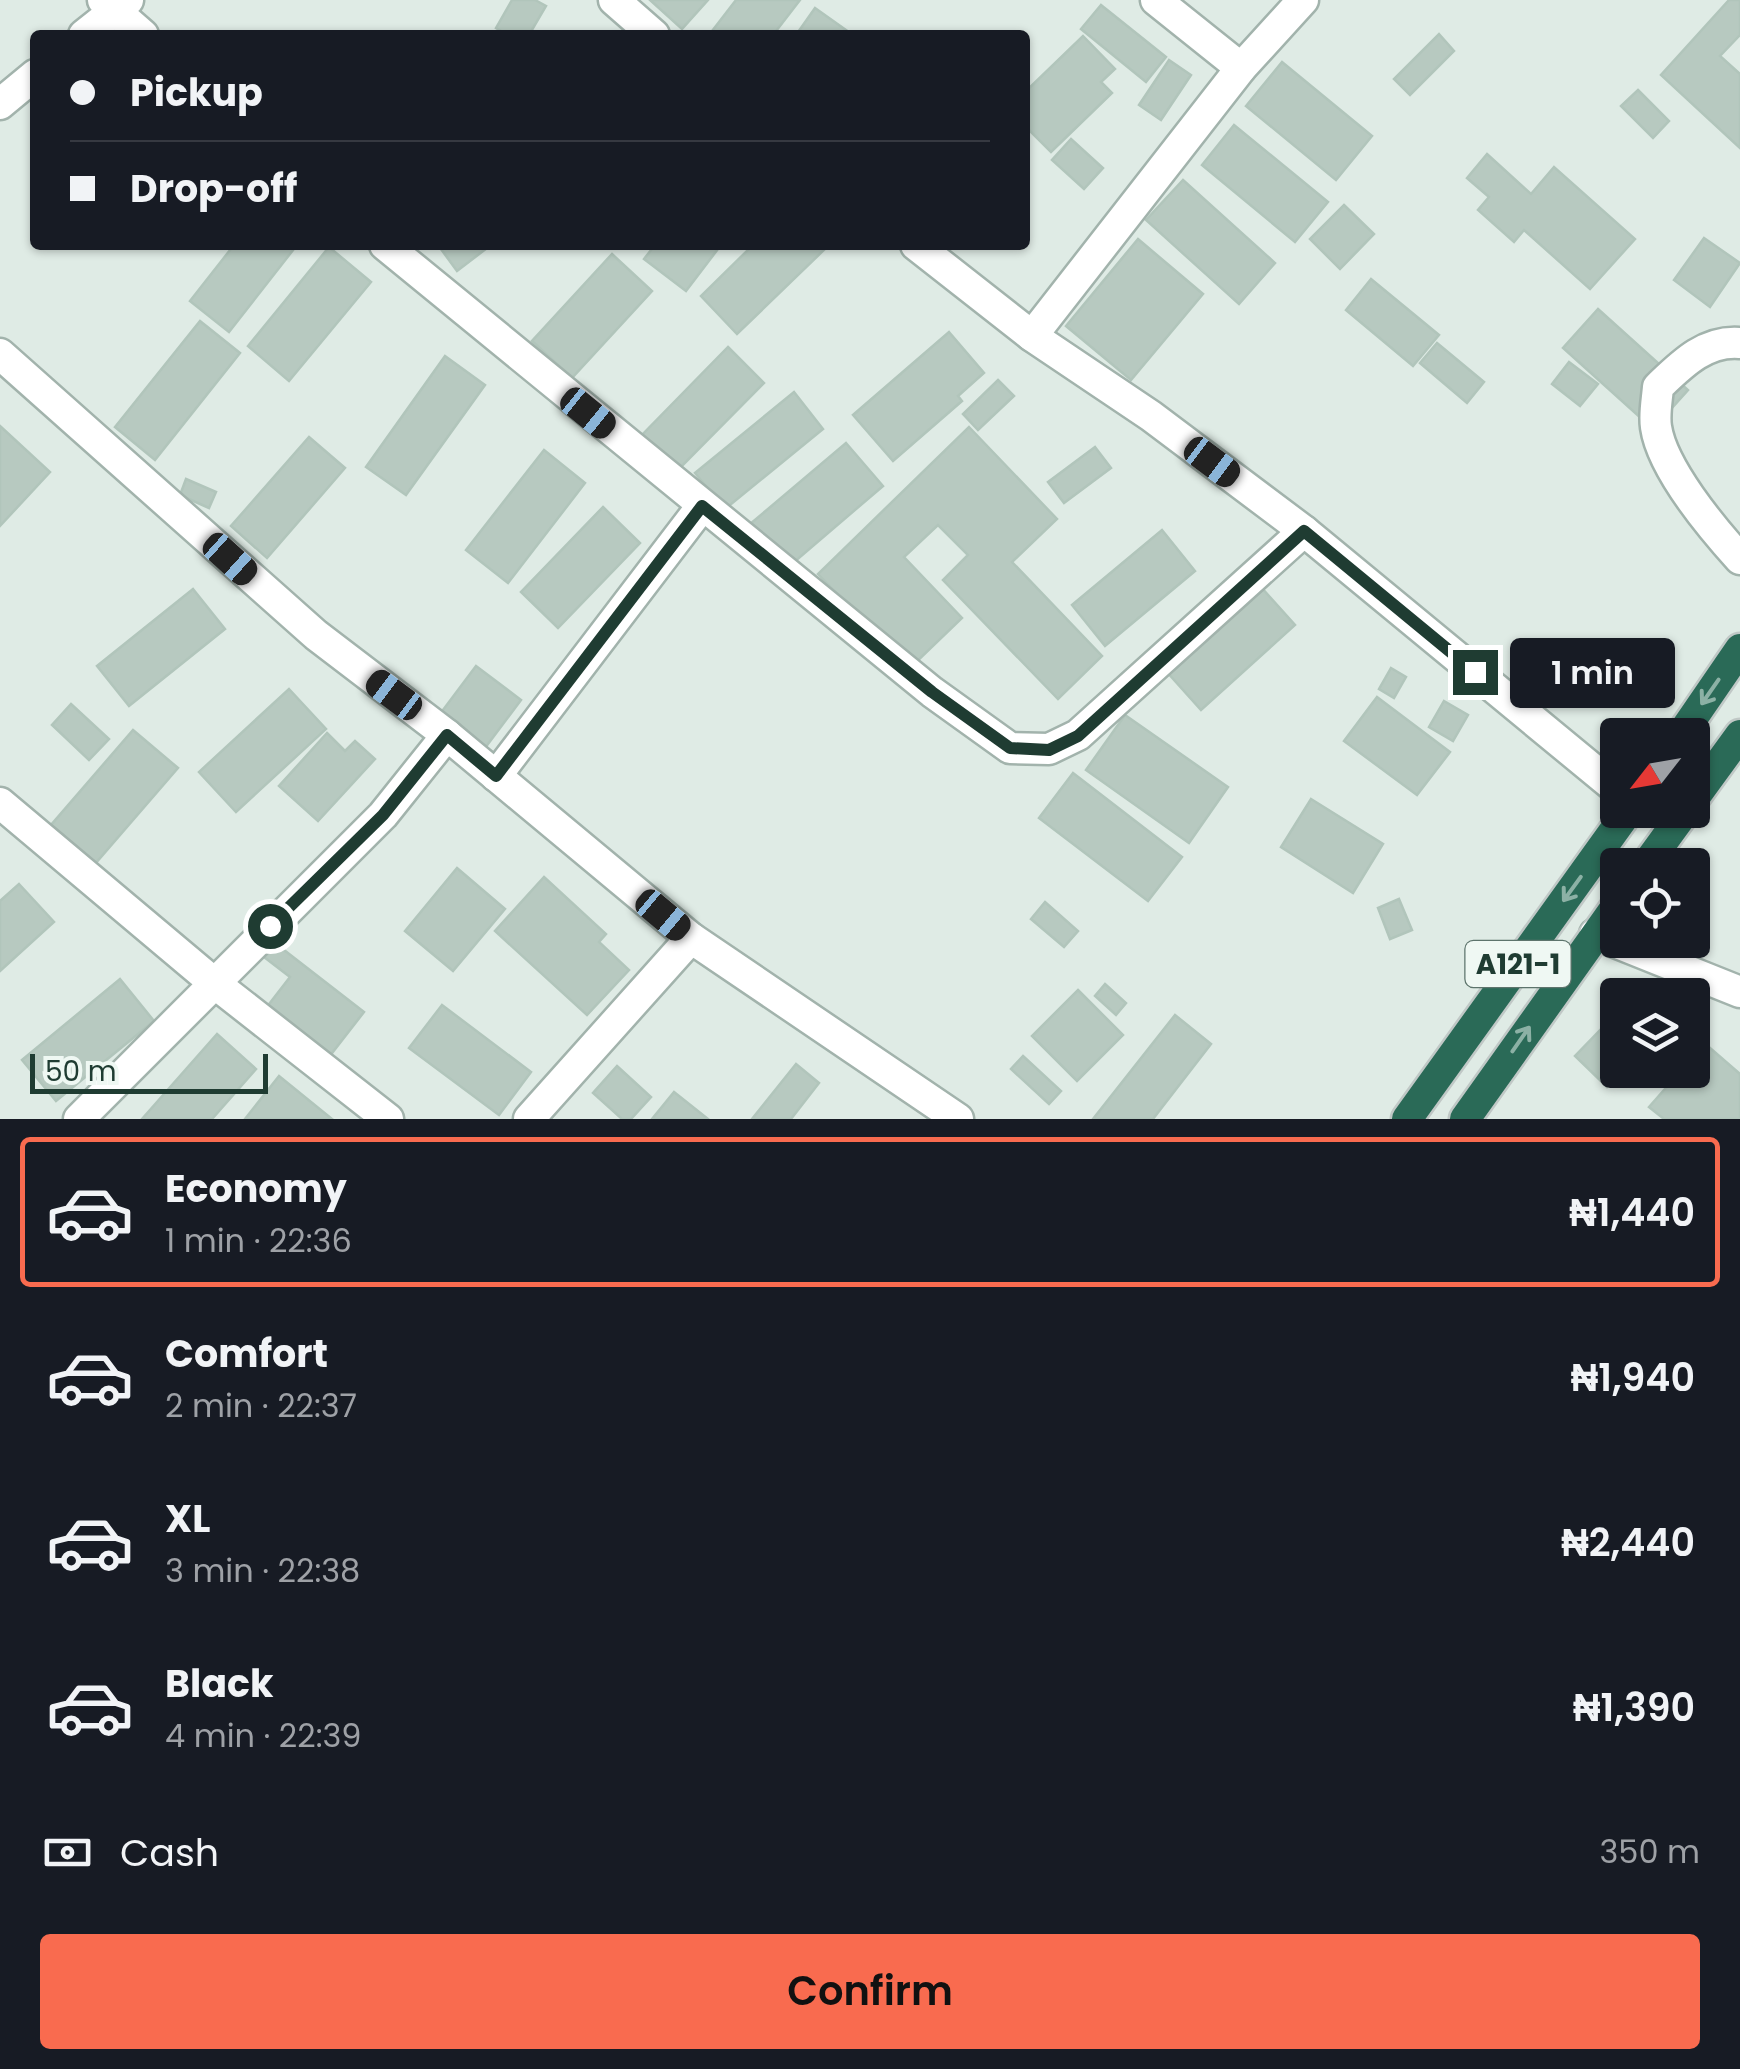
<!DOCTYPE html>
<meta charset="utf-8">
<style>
body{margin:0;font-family:Poppins,sans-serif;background:#20242c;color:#f1f3f6;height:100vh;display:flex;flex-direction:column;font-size:38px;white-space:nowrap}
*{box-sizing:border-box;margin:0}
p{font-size:32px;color:#9ea1a6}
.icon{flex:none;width:55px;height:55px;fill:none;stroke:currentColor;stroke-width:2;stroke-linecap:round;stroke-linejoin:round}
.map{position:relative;height:1119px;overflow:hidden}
.sheet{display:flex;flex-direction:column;background:#171b24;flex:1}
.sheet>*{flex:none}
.hud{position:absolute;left:30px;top:30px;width:1000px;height:220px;border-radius:10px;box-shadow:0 2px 8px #0004;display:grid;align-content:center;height:220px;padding:0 40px;background:#171b24}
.needle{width:65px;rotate:239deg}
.buttons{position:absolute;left:1600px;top:718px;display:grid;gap:20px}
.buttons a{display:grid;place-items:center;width:110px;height:110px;border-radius:10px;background:#171b24;box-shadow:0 2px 8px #0004;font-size:50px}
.scale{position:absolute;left:30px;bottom:25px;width:238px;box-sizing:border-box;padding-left:10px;border:5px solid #1f3c32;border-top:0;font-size:28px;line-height:35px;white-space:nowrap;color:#1f3c32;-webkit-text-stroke:8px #eff8f3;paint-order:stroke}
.end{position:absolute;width:45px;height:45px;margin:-22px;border:12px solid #1f3c32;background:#fff;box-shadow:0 0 0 5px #fff}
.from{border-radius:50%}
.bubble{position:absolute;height:70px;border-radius:10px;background:#171b24;box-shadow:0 2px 8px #0004;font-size:32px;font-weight:600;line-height:70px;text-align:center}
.car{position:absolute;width:30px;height:60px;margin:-30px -15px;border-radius:12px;box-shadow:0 0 8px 2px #0007;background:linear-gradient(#222 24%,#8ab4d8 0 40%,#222 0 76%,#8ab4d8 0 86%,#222 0)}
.hud b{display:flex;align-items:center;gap:35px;height:95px;font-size:38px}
.hud b+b{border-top:2px solid #363941}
.hud i{width:25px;height:25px;background:#f1f3f6}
ul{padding:18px 0 0;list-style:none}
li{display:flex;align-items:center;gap:30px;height:150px;margin:0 20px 15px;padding:0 20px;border:5px solid transparent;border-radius:10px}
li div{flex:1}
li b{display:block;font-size:38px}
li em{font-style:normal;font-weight:600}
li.active{border-color:#f96b4f}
li>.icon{width:90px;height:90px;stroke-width:1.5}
.pay{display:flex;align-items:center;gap:25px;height:110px;padding:0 40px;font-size:38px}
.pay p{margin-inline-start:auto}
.primary-button{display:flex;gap:20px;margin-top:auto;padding:20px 40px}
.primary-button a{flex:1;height:115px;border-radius:10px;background:#f96b4f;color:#111;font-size:40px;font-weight:600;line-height:115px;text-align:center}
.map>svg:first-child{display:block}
</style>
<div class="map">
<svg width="1740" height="1119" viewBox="0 0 1740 1119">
<rect width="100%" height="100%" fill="#dfebe5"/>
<!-- building -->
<g fill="#b7c9c0" stroke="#b1c5bb" stroke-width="2.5">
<polygon points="512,0 535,0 546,6 529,35 508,35 496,28"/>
<polygon points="650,0 708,0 682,29"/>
<polygon points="736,0 800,0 773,35 709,35"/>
<polygon points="1729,0 1740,0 1740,35 1720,56 1740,74 1740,148 1661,75"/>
<polygon points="1101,5 1166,57 1146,82 1081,29"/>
<polygon points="815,8 853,35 796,35"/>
<polygon points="1439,34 1454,51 1410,95 1394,79"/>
<polygon points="1083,36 1115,69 1101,82 1112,93 1051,152 1025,126 1025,92"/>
<polygon points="1169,60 1191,75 1161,120 1139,105"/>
<polygon points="1282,62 1372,136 1336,180 1246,106"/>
<polygon points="1638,90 1669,121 1653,138 1621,106"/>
<polygon points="1234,125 1328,202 1295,242 1202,165"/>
<polygon points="1071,139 1103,168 1084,189 1052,160"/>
<polygon points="1487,154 1531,194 1554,167 1635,239 1590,289 1524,230 1514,242 1478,210 1489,197 1467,178"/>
<polygon points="1183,180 1275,263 1239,304 1146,220"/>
<polygon points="1344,205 1374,234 1340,269 1310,239"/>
<polygon points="1704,238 1740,263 1710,307 1674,280"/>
<polygon points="1138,239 1203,294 1131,380 1066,326"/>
<polygon points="234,245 297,245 229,332 190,301"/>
<polygon points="438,245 491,245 457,271"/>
<polygon points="655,245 721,245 686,291 644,259"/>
<polygon points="753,245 827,247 737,334 701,296"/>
<polygon points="329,247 371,282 289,381 248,346"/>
<polygon points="612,254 652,291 572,378 532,341"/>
<polygon points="1371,279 1439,335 1413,366 1346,310"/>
<polygon points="1598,309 1688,390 1653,429 1563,348"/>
<polygon points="200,321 240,353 155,460 115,427"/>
<polygon points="949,332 984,373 958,396 962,401 893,461 853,415"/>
<polygon points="1437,343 1484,382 1467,403 1420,363"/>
<polygon points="728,347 764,383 675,473 639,438"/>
<polygon points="445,356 485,385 406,495 366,467"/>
<polygon points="1569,362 1598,384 1580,406 1552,384"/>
<polygon points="998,380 1014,396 978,430 963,414"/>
<polygon points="794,392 823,429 725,509 695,473"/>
<polygon points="0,426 50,472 0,526"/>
<polygon points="969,427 1057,519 1012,562 1102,656 1058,699 943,580 968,555 938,525 904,557 962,618 909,669 818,574"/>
<polygon points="309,437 345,468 267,558 231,526"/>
<polygon points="846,443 883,486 786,569 749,525"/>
<polygon points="1095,447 1111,468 1064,503 1048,482"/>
<polygon points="544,450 585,483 508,583 466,550"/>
<polygon points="186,479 216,492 209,508 180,495"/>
<polygon points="603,507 640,543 558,628 521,592"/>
<polygon points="1162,530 1195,571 1105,646 1072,605"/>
<polygon points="1261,587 1295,625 1201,710 1167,672"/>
<polygon points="193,589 225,629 129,706 97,666"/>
<polygon points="476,666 521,700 479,756 434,722"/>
<polygon points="1391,668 1406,677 1394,698 1379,689"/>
<polygon points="289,689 326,729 236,812 199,772"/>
<polygon points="1377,697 1450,752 1417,795 1344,741"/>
<polygon points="1444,701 1468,715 1453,741 1429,727"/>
<polygon points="71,704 109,739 89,760 52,725"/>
<polygon points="1125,715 1228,787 1189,843 1086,770"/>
<polygon points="133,730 178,768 95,864 51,825"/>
<polygon points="327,733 345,751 355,741 375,759 318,821 279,786"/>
<polygon points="1073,773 1182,857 1148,901 1039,818"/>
<polygon points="1311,799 1383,844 1353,893 1281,847"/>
<polygon points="457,868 505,909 453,971 405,931"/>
<polygon points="544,877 606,934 599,942 629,970 587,1015 495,931"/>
<polygon points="19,884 54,922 0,971 0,901"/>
<polygon points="1399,899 1412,930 1390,939 1378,908"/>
<polygon points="1045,902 1078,931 1064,947 1031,919"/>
<polygon points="275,943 364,1012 329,1057 266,1008 290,977 264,957"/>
<polygon points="120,979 154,1021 56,1101 22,1060"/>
<polygon points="1105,984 1126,1003 1116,1015 1095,996"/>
<polygon points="1681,984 1707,999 1696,1019 1692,1017 1692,995 1675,995"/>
<polygon points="1078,990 1123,1035 1077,1081 1032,1036"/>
<polygon points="442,1005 531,1072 499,1115 409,1048"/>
<polygon points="1175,1015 1211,1044 1153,1119 1093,1119"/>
<polygon points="1604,1026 1618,1040 1618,1070 1623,1070 1607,1087 1575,1056"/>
<polygon points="217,1034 256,1069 212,1119 142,1119"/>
<polygon points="1695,1035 1740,1074 1740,1119 1664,1119 1649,1107 1671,1082 1662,1074 1666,1070 1692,1070 1692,1038"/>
<polygon points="1023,1056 1061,1091 1049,1104 1011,1069"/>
<polygon points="796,1064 819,1083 791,1119 752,1119"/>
<polygon points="617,1066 651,1097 631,1119 622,1119 593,1093"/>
<polygon points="279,1076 332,1119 245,1119"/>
<polygon points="674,1092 708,1119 652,1119"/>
</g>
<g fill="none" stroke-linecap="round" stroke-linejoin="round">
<defs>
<g id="minor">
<polyline points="103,0 143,35"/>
<polyline points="614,0 654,35"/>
<polyline points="1156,0 1241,68"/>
<polyline points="84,35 128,0"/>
<polyline points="0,104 35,75"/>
<polyline points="385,245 932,692 1010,748 1049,749 1078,735 1304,531"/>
<polyline points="916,245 1032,336 1151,416 1304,531 1618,790"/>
<polyline points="1032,336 1241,68 1303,0"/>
<path d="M1740,343C1705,340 1681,365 1658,387C1657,400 1654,414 1656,427C1662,468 1712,528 1740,559"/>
<polyline points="0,354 316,635 447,735 691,938 958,1119"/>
<polyline points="496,776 702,506"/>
<polyline points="0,803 213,982 388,1119"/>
<polyline points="1595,934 1740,992"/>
<polyline points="79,1119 383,815 447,735"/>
<polyline points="529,1119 691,938"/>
</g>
<g id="highway">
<polyline points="1681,735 1740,649"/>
<polyline points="1692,801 1740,735"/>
<polyline points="1646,865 1686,810"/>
<polyline points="1407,1119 1629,810"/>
<polyline points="1465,1119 1618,904"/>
</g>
</defs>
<!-- minor casing -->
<use href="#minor" stroke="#a2b3ac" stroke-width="35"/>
<!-- highway casing -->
<use href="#highway" stroke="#c0c8c6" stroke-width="35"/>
<!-- minor -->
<use href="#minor" stroke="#fff" stroke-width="30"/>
<!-- highway -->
<use href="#highway" stroke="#2a6a57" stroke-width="30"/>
</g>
<!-- one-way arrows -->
<defs><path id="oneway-shaft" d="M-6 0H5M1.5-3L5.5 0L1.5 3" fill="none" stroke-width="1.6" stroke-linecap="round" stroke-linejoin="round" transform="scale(2.5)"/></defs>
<g stroke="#8cb1a5">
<use href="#oneway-shaft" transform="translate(1710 692) rotate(125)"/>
<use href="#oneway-shaft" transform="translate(1572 889) rotate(126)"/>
<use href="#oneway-shaft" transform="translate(1521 1039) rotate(-55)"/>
</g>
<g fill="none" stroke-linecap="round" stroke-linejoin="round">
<!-- route -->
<polyline stroke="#1f3c32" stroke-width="12" points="270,926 383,815 447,735 496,776 702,506 932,692 1010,748 1049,750 1078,736 1304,531 1475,672"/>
</g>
<g text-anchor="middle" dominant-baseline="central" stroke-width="8" stroke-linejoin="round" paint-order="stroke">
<!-- shield labels -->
<rect fill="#eff8f3" stroke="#5d746c" stroke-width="2.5" x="1465.5" y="941" width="105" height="46" rx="8"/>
<g font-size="28" font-weight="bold" fill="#1f3c32">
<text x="1518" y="964">A121-1</text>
</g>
</g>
</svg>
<div class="buttons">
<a><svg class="needle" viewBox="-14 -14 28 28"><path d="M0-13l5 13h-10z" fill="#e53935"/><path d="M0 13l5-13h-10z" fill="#9ea1a6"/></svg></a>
<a><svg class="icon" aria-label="locate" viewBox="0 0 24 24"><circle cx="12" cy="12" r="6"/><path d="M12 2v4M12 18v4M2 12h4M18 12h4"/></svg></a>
<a><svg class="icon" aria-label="layers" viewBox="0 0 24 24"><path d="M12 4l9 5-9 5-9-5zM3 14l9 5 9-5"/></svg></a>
</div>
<div class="scale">50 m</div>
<i class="end from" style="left:270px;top:926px"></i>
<i class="end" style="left:1475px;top:672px"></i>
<div class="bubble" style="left:1510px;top:638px;width:165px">1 min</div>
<i class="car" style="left:588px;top:413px;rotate:129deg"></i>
<i class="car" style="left:1212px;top:462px;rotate:127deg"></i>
<i class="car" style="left:230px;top:559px;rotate:132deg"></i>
<i class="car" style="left:394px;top:695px;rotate:307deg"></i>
<i class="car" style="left:663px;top:915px;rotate:130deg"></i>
<div class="hud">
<b><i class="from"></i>Pickup</b>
<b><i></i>Drop-off</b>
</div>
</div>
<section class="sheet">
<ul>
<li class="active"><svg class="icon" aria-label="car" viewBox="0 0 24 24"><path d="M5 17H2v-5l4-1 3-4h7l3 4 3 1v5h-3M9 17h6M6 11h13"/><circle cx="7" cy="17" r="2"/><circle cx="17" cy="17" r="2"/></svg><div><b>Economy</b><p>1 min · 22:36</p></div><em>₦1,440</em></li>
<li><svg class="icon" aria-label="car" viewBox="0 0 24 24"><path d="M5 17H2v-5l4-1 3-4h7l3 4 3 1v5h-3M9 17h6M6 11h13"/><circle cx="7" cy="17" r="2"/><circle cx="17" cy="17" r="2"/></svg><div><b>Comfort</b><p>2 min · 22:37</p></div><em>₦1,940</em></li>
<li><svg class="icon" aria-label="car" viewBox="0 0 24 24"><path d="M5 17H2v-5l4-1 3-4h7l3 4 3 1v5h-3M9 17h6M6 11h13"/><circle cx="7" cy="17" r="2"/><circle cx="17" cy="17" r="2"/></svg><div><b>XL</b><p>3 min · 22:38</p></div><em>₦2,440</em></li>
<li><svg class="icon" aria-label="car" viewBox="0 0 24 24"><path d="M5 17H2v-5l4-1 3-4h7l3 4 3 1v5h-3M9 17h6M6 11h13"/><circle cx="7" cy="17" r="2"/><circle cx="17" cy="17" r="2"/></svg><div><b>Black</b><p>4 min · 22:39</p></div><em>₦1,390</em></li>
</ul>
<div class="pay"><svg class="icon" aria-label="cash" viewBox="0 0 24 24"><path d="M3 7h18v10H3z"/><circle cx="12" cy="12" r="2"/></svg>Cash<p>350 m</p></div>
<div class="primary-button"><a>Confirm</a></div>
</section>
